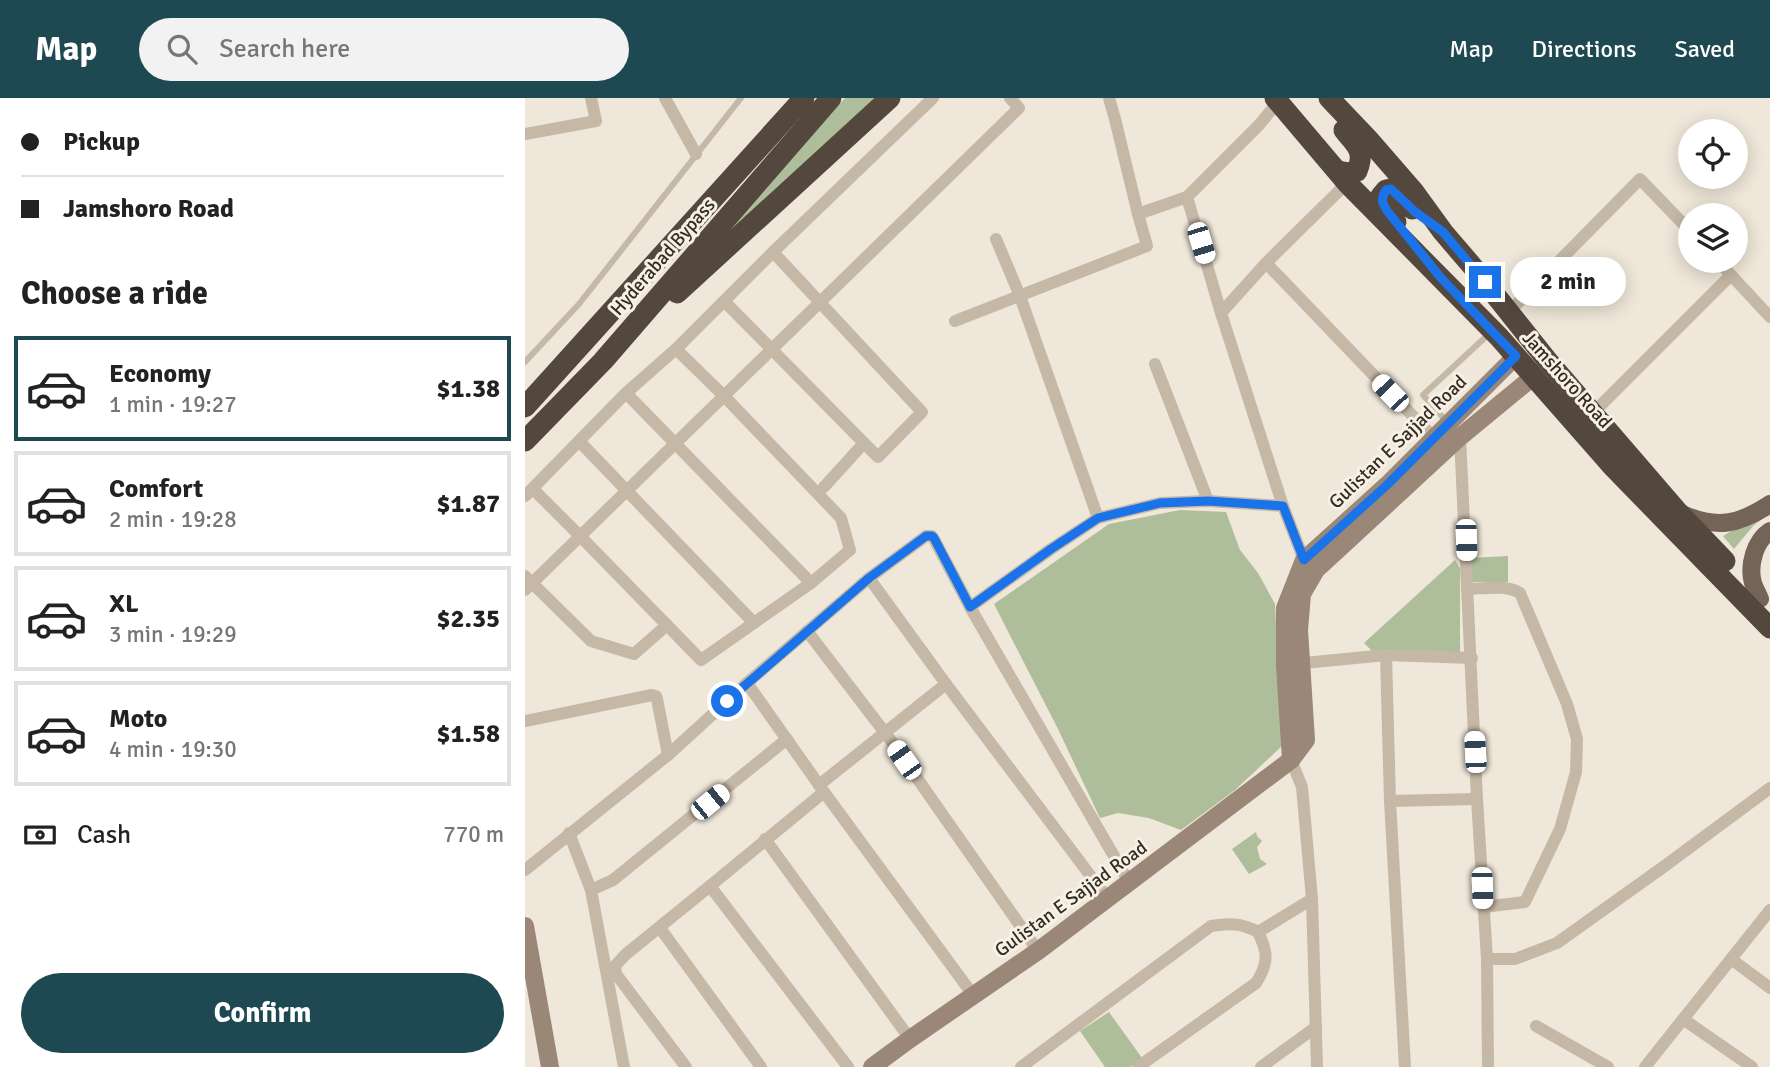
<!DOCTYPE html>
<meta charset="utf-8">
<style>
body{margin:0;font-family:Signika,sans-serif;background:#f2f2f2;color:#222;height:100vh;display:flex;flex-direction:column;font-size:26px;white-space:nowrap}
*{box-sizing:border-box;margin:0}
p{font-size:23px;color:#767676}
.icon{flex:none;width:38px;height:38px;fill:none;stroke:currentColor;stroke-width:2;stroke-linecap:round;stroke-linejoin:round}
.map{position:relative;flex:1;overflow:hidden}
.details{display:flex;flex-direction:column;background:#fff;width:525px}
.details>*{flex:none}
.banner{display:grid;align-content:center;height:154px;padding:0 21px;background:#fff}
.buttons{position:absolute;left:1153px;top:21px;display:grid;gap:14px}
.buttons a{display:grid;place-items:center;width:70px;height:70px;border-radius:50%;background:#fff;box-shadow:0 4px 18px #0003;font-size:35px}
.end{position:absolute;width:32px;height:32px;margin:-16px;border:9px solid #1a73e8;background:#fff;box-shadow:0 0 0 4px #fff}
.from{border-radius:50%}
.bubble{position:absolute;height:49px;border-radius:24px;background:#fff;box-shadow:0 4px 18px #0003;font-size:23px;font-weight:700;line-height:49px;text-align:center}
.car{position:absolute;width:21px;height:42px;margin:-21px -10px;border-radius:9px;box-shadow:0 0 5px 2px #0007;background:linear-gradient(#fff 24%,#345 0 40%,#fff 0 76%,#345 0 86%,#fff 0)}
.banner b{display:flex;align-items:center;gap:24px;height:66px;font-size:26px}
.banner b+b{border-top:2px solid #e0e0e0}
.banner i{width:18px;height:18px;background:#222}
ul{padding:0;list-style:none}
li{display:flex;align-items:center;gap:21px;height:105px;margin:0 14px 10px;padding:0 7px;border:4px solid #e0e0e0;border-radius:0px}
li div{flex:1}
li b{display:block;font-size:26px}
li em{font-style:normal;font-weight:700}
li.on{border-color:#1f4952}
li>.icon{width:63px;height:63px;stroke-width:1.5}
h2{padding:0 21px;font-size:32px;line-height:84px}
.pay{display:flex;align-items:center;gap:18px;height:77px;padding:0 21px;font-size:26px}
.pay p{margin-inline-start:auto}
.primary-button{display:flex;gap:14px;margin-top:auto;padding:14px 21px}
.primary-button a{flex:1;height:80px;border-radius:42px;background:#1f4952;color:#fff;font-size:28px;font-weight:700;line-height:80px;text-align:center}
header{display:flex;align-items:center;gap:42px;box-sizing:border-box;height:98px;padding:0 35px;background:#1f4952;color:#fff}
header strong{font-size:33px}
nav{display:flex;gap:38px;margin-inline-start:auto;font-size:24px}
.search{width:490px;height:63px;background:#f2f2f2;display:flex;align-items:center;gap:18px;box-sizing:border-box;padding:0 24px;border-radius:38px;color:#767676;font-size:26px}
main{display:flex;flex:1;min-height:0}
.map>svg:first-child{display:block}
</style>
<header>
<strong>Map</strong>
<div class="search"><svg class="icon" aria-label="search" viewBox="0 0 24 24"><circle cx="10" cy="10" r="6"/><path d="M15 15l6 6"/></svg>Search here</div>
<nav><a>Map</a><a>Directions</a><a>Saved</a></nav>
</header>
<main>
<section class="details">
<div class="banner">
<b><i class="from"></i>Pickup</b>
<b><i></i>Jamshoro Road</b>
</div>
<h2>Choose a ride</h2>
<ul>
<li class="on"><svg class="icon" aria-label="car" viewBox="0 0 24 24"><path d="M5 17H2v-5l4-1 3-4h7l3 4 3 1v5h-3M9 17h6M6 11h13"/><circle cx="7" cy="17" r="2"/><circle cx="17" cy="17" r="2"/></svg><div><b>Economy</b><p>1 min · 19:27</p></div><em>$1.38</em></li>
<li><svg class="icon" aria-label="car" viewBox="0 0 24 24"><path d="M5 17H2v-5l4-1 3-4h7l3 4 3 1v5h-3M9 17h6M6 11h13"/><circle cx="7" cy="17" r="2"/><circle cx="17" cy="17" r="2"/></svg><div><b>Comfort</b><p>2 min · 19:28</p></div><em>$1.87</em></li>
<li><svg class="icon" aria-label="car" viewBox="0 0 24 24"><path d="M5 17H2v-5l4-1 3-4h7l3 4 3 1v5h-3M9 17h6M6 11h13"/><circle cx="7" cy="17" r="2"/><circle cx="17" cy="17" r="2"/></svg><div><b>XL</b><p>3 min · 19:29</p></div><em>$2.35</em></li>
<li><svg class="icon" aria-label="car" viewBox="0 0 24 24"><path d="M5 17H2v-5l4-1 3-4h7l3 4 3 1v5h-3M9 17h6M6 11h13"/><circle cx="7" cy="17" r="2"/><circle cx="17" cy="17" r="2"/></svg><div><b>Moto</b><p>4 min · 19:30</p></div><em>$1.58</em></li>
</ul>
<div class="pay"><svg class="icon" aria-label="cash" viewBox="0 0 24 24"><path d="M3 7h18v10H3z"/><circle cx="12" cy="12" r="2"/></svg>Cash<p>770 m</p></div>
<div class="primary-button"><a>Confirm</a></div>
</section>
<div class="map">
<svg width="1245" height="969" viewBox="0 0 1245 969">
<rect width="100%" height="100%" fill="#efe7d9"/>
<!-- green -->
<g fill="#aebd9a">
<polygon points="320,0 355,0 198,139"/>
<polygon points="1245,409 1245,415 1229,427 1209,451 1198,438"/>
<polygon points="655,412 701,414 715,452 733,475 750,506 757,648 710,692 656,732 624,720 593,715 575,720 533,631 469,506 584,426"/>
<polygon points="983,458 983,484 943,484 946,460"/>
<polygon points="930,462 935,470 935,558 848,554 839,545"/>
<polygon points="731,734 732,738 737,743 732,749 735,761 742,766 724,776 707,751"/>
<polygon points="584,914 617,960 605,969 580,969 555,933"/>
</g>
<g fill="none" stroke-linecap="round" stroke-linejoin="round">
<!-- lane -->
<g stroke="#c6b8a6" stroke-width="6">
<polyline points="0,264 54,206 216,0"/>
<polyline points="922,324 898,297 966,234"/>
</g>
<!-- street -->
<g stroke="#c6b8a6" stroke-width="12">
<polyline points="140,0 171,56"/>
<polyline points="584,0 590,21 613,116"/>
<polyline points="0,36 71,23 66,0"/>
<polyline points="471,141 495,198 573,420"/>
<polyline points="248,154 397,314 353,359 339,345 299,389"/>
<polyline points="1193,163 1245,219"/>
<polyline points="741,165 822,85"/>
<polyline points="199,203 339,345"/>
<polyline points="984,214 1115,81 1166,134"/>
<polyline points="696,215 662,99 734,27 753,4"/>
<polyline points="430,223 622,148 613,116 662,99"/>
<polyline points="630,266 683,403"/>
<polyline points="101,295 286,485"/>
<polyline points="1068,315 1206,177"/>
<polyline points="933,336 935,339 952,701 962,861 963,969"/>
<polyline points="54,343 229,525"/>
<polyline points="8,391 55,438 176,562 286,485 325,452 316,420 199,298 151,251"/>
<polyline points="0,398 101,295 151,251 248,154 408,0"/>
<polyline points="758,408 696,215 741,165 909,340"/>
<polyline points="0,478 66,543 109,556 142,527"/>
<path d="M942,491C957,491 981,486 995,495L1042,606L1052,641L1051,674L1035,731L1000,804L958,809"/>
<polyline points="0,492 494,10 485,0"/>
<polyline points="445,509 526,451 573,420 635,405 683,403 758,408 779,462"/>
<polyline points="282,533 364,640 513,853"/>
<polyline points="861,557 865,703 880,969"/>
<polyline points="769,566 861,557 947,560"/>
<polyline points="222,585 344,480"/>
<polyline points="0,623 127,597 131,598 132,601 143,657"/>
<polyline points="766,662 777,689 787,801 792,969"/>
<polyline points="294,687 421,586"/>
<polyline points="299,694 448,897"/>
<polyline points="865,703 952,701"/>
<polyline points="44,735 66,792 99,969"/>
<polyline points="240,741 385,941"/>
<polyline points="0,772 143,657 222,585 299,694 185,788 323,969"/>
<polyline points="66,792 88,782 262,641"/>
<polyline points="583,801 421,586 344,480 401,438 407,438 409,441 445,509 604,784"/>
<polyline points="135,830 236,969"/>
<polyline points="962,861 990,861 1032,845 1141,767 1245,690"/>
<polyline points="1206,861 1245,890"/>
<polyline points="1158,921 1227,969"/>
<polyline points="1011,928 1083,969"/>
<polyline points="161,969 91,876 90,868 100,857 185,788"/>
<path d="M496,969L686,828C704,825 717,825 733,834"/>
<path d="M613,969L731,885C744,865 743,854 733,834L787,801"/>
<polyline points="736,969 791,929"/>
<polyline points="1120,969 1245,812"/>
</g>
<!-- secondary -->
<g stroke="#9a8778" stroke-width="18">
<polyline points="766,662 760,567 760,510 779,462 862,387 991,258"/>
<polyline points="0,828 25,969"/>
<polyline points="347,969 385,941 513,853 766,662 781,642 774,532 777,496 791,472 935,339 1009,278"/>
</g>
<!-- primary -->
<g stroke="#746458" stroke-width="18">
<path d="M1157,416C1192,431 1213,427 1245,406"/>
<path d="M1235,501C1233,496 1230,491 1228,485C1223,467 1230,443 1245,433"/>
</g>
<!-- highway -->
<g stroke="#53473e" stroke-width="21">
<polyline points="750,0 822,85 974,239 1089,370 1245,530"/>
<polyline points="804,0 843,41 889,94 918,134 948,169 1022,262 1153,414 1200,463"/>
<path d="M813,73L824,75L832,73C841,52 830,47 819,32"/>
<polyline points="871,124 857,106 856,98 861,92 866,91 887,111"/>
<polyline points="152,195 365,0"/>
<polyline points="0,309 279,0"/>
<polyline points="0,343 78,263 306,0"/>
</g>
</g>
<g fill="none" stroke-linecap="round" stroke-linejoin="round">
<!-- route -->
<path stroke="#1a73e8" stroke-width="9" d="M202,603L344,480L401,438H407L409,440L445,509L526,451L573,420L635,405L683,403L758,408L779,462L862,387L991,258L916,180L863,114C857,105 855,101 861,92L866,91L889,113L918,134L960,184"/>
</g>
<g text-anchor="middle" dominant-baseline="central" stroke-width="6" stroke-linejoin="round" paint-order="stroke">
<!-- street labels -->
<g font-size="19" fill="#332c26" stroke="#f7f1e5">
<text transform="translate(138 159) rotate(-49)">Hyderabad Bypass</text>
<text transform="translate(1042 282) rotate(48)">Jamshoro Road</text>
<text transform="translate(873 344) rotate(-44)">Gulistan E Sajjad Road</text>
<text transform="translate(546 801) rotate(-36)">Gulistan E Sajjad Road</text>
</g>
</g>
</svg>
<div class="buttons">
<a><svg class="icon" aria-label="locate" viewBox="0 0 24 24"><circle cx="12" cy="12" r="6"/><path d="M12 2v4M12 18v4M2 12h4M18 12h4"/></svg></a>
<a><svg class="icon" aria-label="layers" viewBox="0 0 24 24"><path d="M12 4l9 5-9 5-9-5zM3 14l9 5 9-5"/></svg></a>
</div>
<i class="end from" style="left:202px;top:603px"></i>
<i class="end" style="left:960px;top:184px"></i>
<div class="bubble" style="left:985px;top:159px;width:116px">2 min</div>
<i class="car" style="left:676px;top:145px;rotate:163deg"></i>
<i class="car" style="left:865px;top:295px;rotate:316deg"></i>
<i class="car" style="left:941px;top:442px;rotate:178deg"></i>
<i class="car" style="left:950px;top:654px;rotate:357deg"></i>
<i class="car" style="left:379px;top:662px;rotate:325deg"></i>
<i class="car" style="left:185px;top:704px;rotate:51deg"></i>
<i class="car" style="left:957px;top:790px;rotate:178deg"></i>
</div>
</main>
